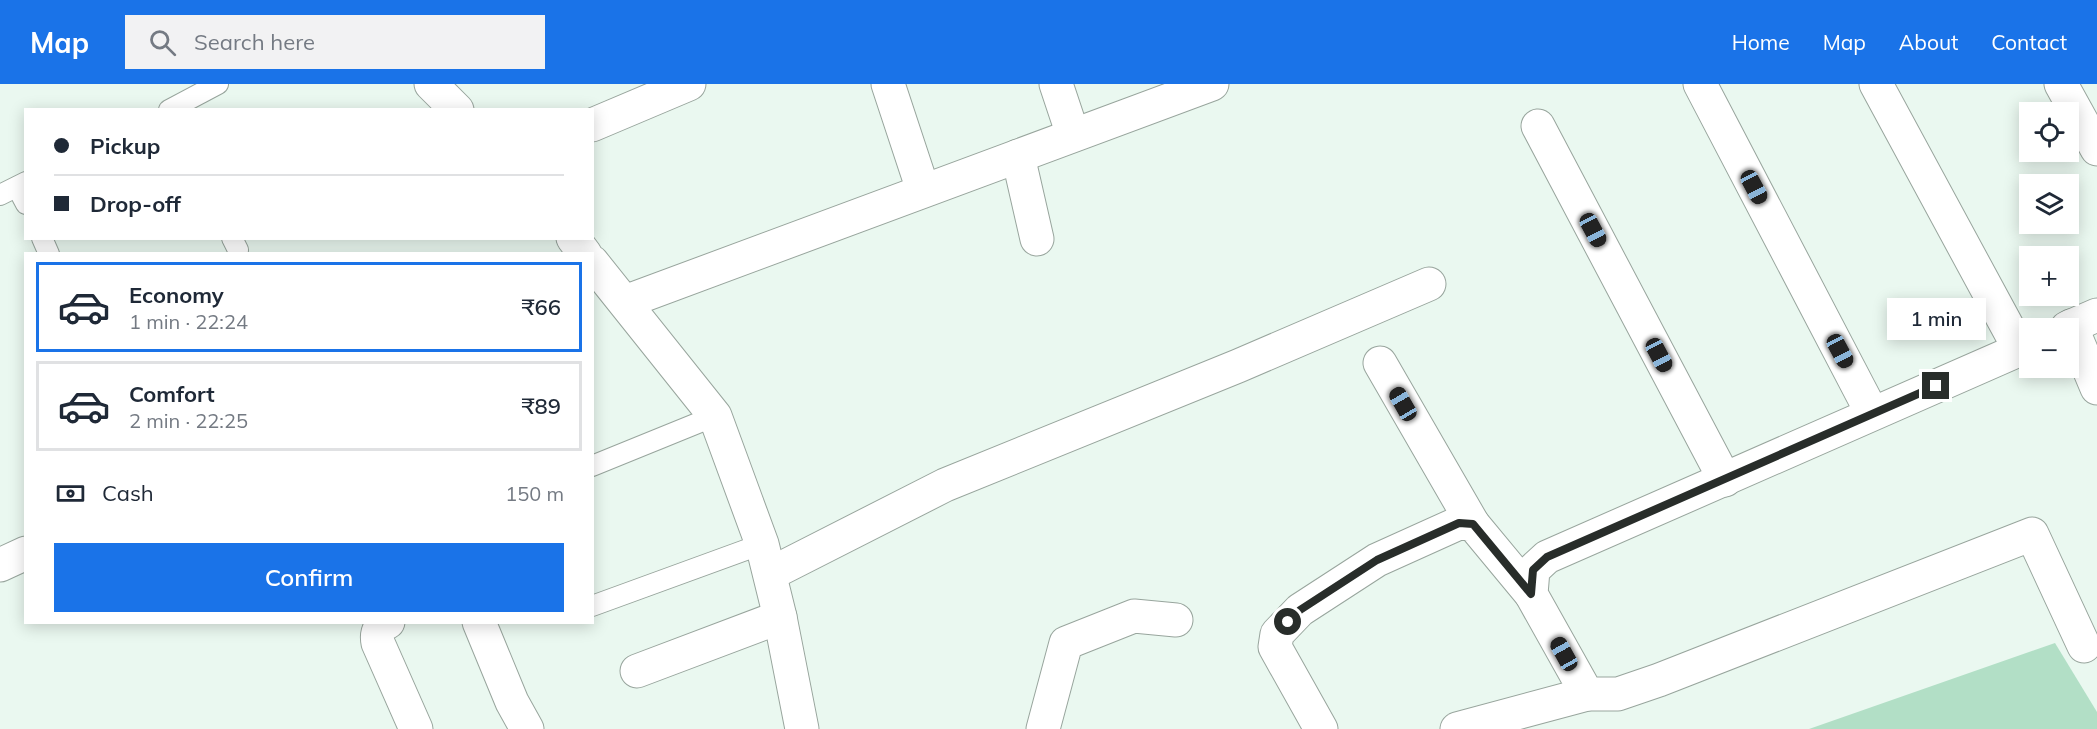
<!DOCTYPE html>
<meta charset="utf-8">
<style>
body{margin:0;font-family:Mulish,sans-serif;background:#f2f2f3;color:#1f2937;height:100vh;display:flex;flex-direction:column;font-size:22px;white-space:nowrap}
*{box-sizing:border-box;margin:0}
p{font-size:20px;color:#747a83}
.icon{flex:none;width:33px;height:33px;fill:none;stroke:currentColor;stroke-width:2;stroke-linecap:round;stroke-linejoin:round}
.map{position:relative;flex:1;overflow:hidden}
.details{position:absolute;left:24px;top:168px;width:570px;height:372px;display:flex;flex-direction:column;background:#fff;border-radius:0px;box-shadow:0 3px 15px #0003}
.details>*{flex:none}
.top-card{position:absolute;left:24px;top:24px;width:570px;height:132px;border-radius:0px;box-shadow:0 3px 15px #0003;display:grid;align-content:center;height:132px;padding:0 30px;background:#fff}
.controls{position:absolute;left:2019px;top:18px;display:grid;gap:12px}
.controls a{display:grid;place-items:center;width:60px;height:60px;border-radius:0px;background:#fff;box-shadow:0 3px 15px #0003;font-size:30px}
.end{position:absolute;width:27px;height:27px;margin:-14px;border:8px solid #282d2a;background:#fff;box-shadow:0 0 0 3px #fff}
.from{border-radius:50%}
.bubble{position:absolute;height:42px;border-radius:0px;background:#fff;box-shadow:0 3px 15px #0003;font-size:20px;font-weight:600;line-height:42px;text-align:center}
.car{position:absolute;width:18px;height:36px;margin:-18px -9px;border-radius:8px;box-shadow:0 0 4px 2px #0007;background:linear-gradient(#222 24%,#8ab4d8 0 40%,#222 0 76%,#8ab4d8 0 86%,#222 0)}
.top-card b{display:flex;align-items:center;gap:21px;height:57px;font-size:22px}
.top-card b+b{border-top:2px solid #e0e1e3}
.top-card i{width:15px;height:15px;background:#1f2937}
ul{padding:10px 0 0;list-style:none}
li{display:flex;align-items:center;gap:18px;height:90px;margin:0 12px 9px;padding:0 18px;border:3px solid #e0e1e3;border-radius:0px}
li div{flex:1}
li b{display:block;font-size:22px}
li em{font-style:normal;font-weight:600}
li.current{border-color:#1a73e8}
li>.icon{width:54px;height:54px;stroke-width:1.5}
.pay{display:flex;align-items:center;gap:15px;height:66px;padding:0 30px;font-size:22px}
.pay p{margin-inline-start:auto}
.action{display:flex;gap:12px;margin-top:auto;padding:12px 30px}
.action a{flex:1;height:69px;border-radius:0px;background:#1a73e8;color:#fff;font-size:24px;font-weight:600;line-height:69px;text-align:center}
header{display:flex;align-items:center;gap:36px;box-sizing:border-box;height:84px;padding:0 30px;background:#1a73e8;color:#fff}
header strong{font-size:28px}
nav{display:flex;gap:33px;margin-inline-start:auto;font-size:21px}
.search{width:420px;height:54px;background:#f2f2f3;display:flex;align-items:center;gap:15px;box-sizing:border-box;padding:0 21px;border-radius:0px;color:#747a83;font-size:22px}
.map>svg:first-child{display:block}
</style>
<header>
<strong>Map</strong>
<div class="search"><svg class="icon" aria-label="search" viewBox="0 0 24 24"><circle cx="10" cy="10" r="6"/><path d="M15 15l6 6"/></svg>Search here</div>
<nav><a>Home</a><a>Map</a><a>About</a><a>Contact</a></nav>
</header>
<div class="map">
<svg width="2097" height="645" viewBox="0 0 2097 645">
<rect width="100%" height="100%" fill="#eaf8f0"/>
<!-- green -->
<polygon fill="#b2dfc6" points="2055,559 2097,628 2097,645 1809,645"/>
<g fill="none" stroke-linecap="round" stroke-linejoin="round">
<defs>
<g id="service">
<polyline points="169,26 218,0"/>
<polyline points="17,103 26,120"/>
<polyline points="0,111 26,98"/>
<polyline points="42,154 49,170"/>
<polyline points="232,154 238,166"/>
<polyline points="592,382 715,332"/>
<polyline points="592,522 762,460"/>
</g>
<g id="minor">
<polyline points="888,0 923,106"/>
<polyline points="1056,0 1073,51"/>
<polyline points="1700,0 1872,329"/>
<polyline points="1876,0 2020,266"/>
<polyline points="2061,0 2097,65"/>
<polyline points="592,41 689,0"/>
<polyline points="1538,42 1725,396"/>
<polyline points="1018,72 1037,155"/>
<polyline points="625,218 1212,0"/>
<polyline points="2071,242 2097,304"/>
<polyline points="2067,244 2097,231"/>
<polyline points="2030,261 1547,473 1533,486 1531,510 1587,610 1618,610 1659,596 2032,450 2084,562"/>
<polyline points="1380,279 1473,440"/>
<polyline points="0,481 26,469"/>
<polyline points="770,490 945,401 1238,282 1429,200"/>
<path d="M388,538C379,543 376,549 378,559L416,645"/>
<polyline points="479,538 512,618 527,645"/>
<polyline points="637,587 780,533"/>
<polyline points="1043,645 1066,559 1134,532 1176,536"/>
<polyline points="1321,645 1275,563 1277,550 1300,526 1377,476 1459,439 1473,440 1531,510"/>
<polyline points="1457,645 1587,610"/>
</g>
<g id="tertiary">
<polyline points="431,0 457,26"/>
<polyline points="573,154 585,170"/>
<polyline points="592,178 715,332 762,460 780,533 802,645"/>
</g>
</defs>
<!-- service casing -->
<use href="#service" stroke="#98a59d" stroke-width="22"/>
<!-- minor casing -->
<use href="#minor" stroke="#98a59d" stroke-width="35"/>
<!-- tertiary casing -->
<use href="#tertiary" stroke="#98a59d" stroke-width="35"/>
<!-- service -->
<use href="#service" stroke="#fff" stroke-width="20"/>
<!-- minor -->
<use href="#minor" stroke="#fff" stroke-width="33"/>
<!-- tertiary -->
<use href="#tertiary" stroke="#fff" stroke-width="33"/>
</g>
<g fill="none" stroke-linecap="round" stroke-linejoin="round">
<!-- route -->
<polyline stroke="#282d2a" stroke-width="8" points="1288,538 1300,526 1377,476 1459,439 1473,440 1531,510 1533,486 1547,473 1936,302"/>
</g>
</svg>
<div class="controls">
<a><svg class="icon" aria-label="locate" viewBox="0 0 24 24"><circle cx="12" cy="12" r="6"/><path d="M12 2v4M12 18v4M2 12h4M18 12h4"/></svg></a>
<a><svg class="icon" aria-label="layers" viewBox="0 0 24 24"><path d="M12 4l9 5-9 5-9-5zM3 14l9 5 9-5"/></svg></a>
<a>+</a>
<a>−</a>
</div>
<i class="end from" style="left:1288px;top:538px"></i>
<i class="end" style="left:1936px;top:302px"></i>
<div class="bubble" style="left:1887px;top:214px;width:99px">1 min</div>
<i class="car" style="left:1754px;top:103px;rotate:152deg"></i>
<i class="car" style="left:1593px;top:146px;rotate:152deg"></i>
<i class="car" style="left:1840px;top:267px;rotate:152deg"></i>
<i class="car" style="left:1659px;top:271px;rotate:152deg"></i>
<i class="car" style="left:1403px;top:320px;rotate:330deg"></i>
<i class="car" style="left:1564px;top:570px;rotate:331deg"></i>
<div class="top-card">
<b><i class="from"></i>Pickup</b>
<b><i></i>Drop-off</b>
</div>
<section class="details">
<ul>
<li class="current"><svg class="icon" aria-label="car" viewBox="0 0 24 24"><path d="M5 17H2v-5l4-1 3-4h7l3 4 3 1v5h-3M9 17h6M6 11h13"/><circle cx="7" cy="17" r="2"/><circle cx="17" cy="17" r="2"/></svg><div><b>Economy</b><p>1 min · 22:24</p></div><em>₹66</em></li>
<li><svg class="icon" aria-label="car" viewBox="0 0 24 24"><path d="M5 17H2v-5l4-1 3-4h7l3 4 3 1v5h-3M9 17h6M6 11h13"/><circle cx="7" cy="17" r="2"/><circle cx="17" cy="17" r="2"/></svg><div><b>Comfort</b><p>2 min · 22:25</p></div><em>₹89</em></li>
</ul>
<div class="pay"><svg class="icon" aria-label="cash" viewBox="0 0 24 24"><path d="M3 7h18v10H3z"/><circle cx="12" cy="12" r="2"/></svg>Cash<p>150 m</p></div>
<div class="action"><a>Confirm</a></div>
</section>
</div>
